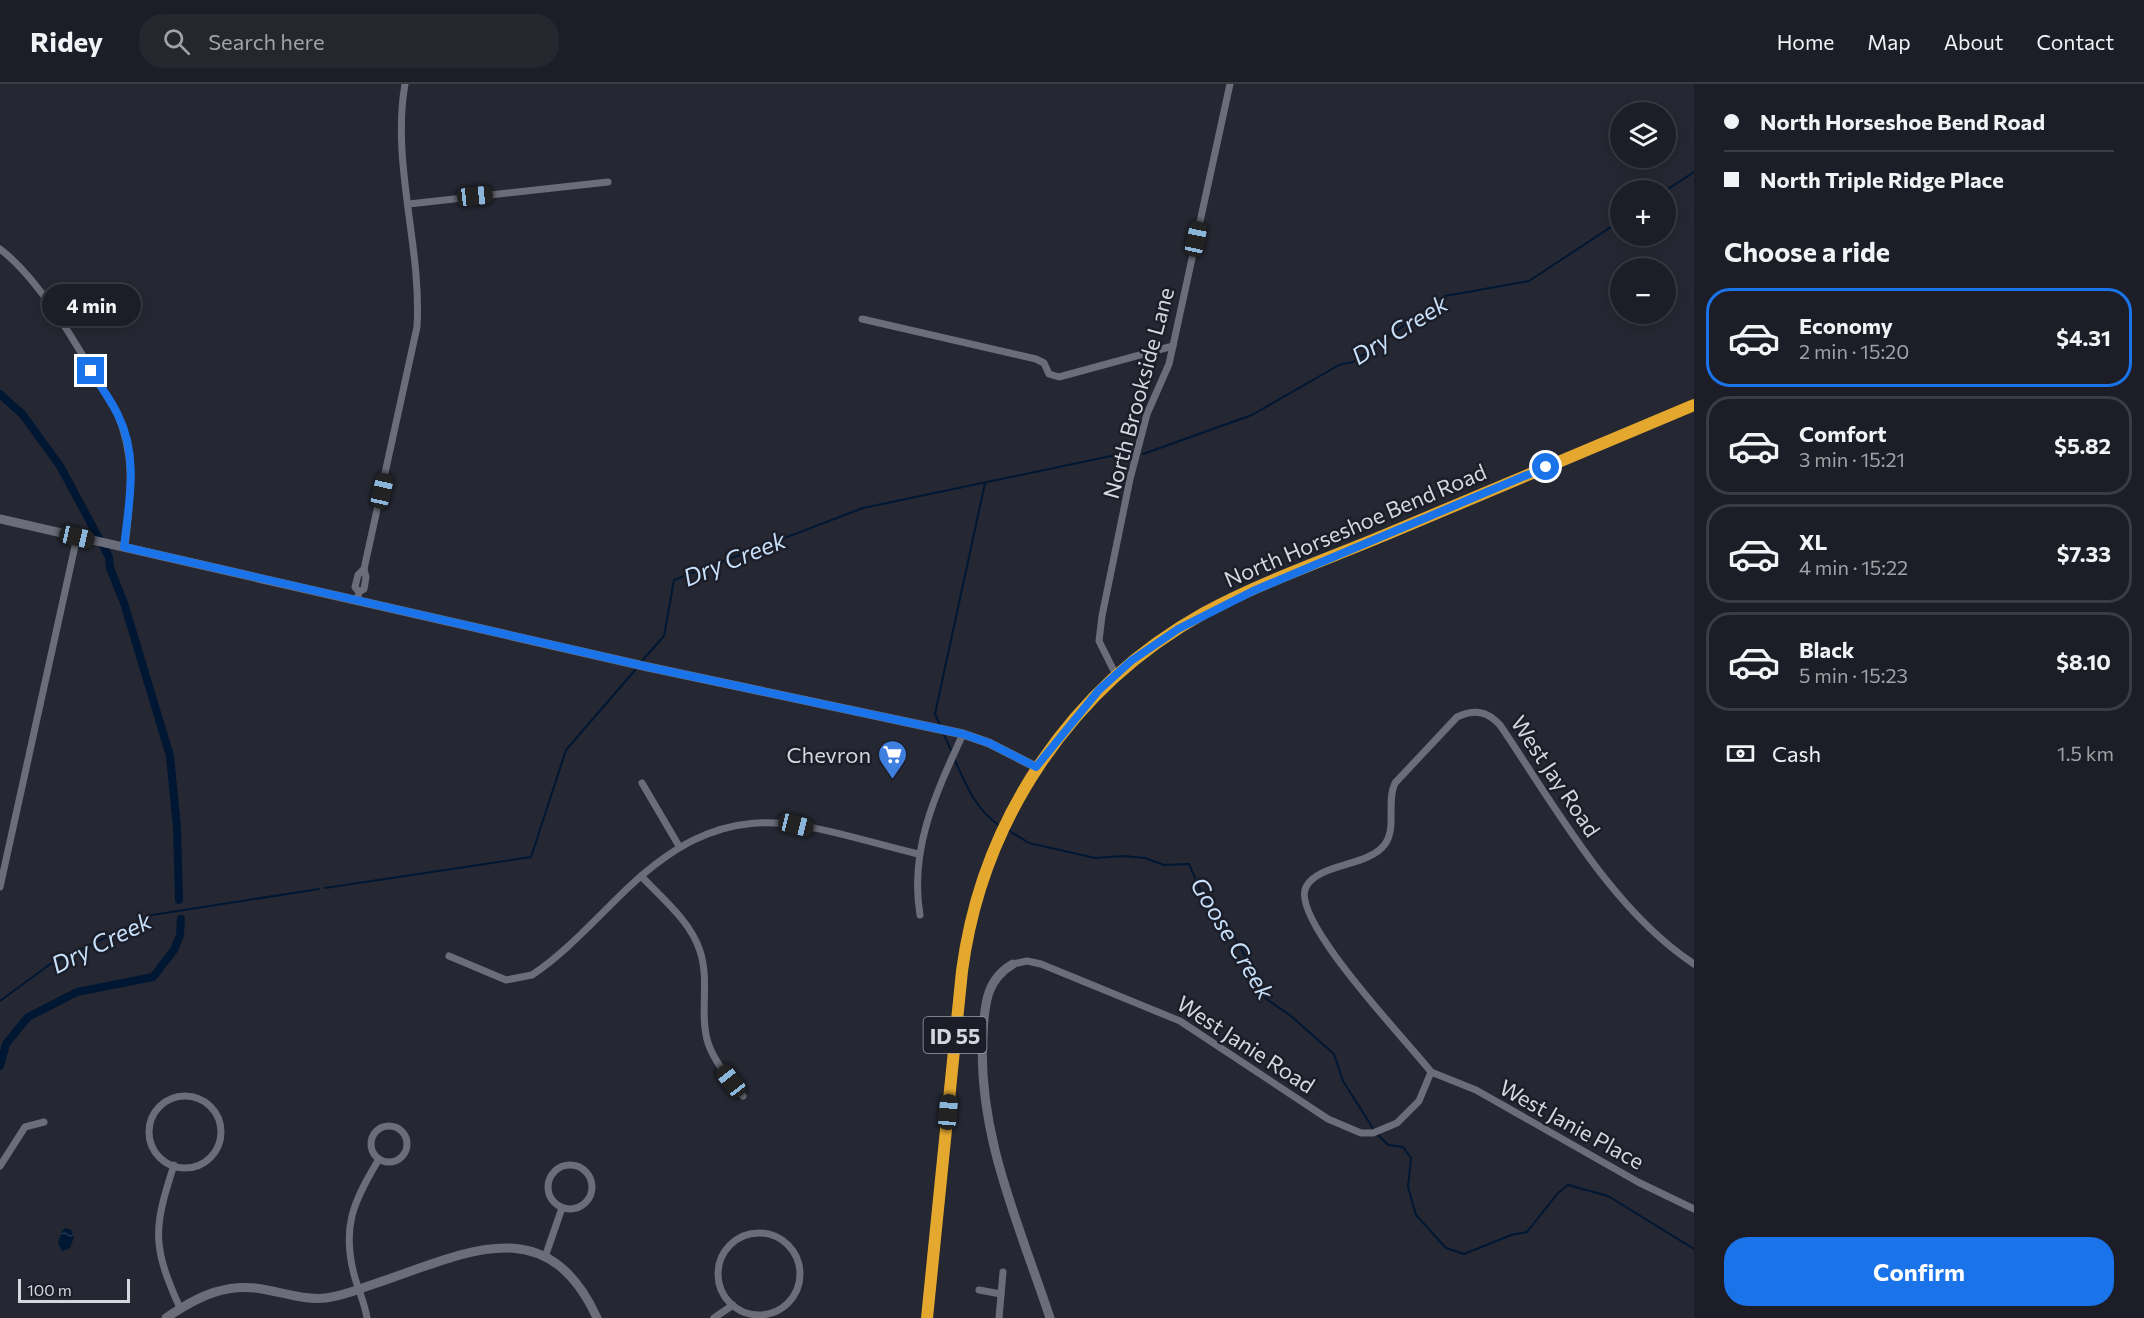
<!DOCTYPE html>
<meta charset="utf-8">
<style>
body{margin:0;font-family:Commissioner,sans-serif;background:#25262e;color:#f1f3f6;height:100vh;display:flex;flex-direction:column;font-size:22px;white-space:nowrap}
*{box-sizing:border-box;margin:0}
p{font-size:20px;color:#a0a2a7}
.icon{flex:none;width:33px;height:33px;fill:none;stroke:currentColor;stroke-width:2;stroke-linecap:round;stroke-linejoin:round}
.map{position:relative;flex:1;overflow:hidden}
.details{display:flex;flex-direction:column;background:#1c1d26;width:450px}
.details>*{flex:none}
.banner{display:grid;align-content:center;height:132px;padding:0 30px;background:#1c1d26}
.controls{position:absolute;left:1610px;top:18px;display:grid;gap:12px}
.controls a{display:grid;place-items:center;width:66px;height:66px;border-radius:50%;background:#1c1d26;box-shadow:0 3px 15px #0003,0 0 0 2px #3a3b43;font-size:30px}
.scale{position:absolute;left:18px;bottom:15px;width:112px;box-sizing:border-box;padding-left:6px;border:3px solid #d5d7de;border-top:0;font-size:16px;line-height:21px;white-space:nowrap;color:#d5d7de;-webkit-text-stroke:4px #1b1e28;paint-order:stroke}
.end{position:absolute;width:27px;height:27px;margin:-14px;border:8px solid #1a73e8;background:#fff;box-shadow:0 0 0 3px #fff}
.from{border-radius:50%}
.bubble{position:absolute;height:42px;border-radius:21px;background:#1c1d26;box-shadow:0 3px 15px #0003,0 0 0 2px #3a3b43;font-size:20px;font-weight:700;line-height:42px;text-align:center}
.car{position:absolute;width:18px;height:36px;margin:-18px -9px;border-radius:8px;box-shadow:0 0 4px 2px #0007;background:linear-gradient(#222 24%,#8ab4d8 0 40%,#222 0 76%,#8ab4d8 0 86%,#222 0)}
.banner b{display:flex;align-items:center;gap:21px;height:57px;font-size:22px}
.banner b+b{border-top:2px solid #3a3b43}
.banner i{width:15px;height:15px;background:#f1f3f6}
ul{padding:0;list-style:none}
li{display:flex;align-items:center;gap:18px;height:99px;margin:0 12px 9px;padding:0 18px;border:3px solid #3a3b43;border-radius:24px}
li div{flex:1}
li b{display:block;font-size:22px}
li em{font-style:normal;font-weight:700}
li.selected{border-color:#1a73e8}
li>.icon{width:54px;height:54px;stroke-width:1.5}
h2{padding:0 30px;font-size:27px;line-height:72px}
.pay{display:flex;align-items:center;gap:15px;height:66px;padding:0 30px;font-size:22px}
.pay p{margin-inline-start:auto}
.primary-button{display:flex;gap:12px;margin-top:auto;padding:12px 30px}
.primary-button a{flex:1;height:69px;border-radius:24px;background:#1a73e8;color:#fff;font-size:24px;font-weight:700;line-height:69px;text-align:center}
header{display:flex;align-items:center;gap:36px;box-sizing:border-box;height:84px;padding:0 30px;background:#1c1d26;border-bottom:2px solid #3a3b43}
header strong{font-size:28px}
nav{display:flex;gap:33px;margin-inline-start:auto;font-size:21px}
.search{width:420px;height:54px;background:#25262e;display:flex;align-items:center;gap:15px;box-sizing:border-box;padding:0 21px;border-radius:24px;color:#a0a2a7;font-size:22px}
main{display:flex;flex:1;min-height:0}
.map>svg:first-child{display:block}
</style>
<header>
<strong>Ridey</strong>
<div class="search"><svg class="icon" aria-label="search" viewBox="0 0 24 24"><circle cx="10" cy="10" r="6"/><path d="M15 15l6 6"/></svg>Search here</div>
<nav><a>Home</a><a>Map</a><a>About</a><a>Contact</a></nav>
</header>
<main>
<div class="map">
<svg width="1694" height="1234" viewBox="0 0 1694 1234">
<defs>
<pattern id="water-ripples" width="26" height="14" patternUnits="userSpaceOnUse" patternTransform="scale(1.5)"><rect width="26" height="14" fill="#001733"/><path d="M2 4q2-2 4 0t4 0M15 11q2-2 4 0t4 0" fill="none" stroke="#243850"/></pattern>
</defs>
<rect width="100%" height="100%" fill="#252732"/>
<!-- water -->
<polygon fill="url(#water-ripples)" points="66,1144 71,1146 74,1153 70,1164 62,1167 58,1159 62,1147"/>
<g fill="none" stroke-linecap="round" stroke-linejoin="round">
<!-- stream -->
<g stroke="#001733" stroke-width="2">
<polyline points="1665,107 1694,88"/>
<polyline points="1143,370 1252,331 1339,281 1353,278 1445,212 1529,197 1620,137"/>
<polyline points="641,578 664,552 674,496 863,424 1130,368"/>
<polyline points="940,641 935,630 985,399"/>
<polyline points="943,649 952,668"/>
<path d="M954,674C965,699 976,727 1000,742"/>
<polyline points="1008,746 1029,759 1095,774 1123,772 1145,774 1164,781 1189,780 1204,814 1222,833 1243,868 1252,893 1265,914 1291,932 1334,970 1343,997 1376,1049 1388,1061 1403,1063 1411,1074 1408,1103 1416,1131 1446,1164 1464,1170 1511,1151 1527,1148 1558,1109 1568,1101 1608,1112 1694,1165"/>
<polyline points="325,804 531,773 566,666 636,585"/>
<polyline points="0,917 49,881 152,831 319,805"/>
</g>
<!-- canal -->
<g stroke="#001733" stroke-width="8">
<polyline points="0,310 23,331 60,382 109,473 110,484 124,519 170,672 177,743 179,816"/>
<polyline points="0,982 6,960 28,933 77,908 153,893 174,866 180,851 181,835"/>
</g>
<!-- street -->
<g stroke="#6b6e7a" stroke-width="7">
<polyline points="409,120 608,98"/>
<path d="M0,165C46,200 86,279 117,329C137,377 130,414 125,463"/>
<polyline points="862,235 1036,275 1044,279 1049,290 1059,293 1173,262"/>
<path d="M364,485L417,243C422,163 391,80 405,0"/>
<polyline points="357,517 359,508 364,505 366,493 364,485 358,491 355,503 359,508"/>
<polyline points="1116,591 1099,557 1102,532 1130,395 1147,330 1169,280 1230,0"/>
<polyline points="642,699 679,762"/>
<path d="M641,792C662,814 691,838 700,867C710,897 699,929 708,959C715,979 730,996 743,1012"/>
<polyline points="0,803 77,453"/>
<path d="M920,831C909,765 936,709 963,650"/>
<path d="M449,872L506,896L532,891C568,867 598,832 630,802C734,706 796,740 918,770"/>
<polyline points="1013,880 1027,877 1041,880 1180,937 1328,1035 1361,1049 1373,1049 1397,1039 1419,1017 1431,988"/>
<path d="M1431,988C1410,960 1289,835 1306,803C1318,779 1369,783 1385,760C1397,743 1386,718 1395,699L1457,633C1475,625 1487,627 1500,641C1555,722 1612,826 1694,880"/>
<polyline points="1431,988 1476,1006 1638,1098 1694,1125"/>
<circle cx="185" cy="1048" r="36"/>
<circle cx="389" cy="1060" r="18"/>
<path d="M174,1081C153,1145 152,1162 180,1224"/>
<circle cx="570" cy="1103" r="22"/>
<polyline points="0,1082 25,1043 44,1038"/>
<circle cx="759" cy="1190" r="41"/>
<polyline points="545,1173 562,1124"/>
<polyline points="979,1206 1001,1210"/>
<path d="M367,1234C365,1220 359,1207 355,1194C341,1144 353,1118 379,1075"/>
<polyline points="714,1234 733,1221"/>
<polyline points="999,1234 1003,1188"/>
</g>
<!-- secondary -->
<g stroke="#6b6e7a" stroke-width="9">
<polyline points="0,435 648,583 963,650 989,659 1036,683"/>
<path d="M1013,880C987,895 985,918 983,947C976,1048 1019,1140 1050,1234"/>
<path d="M166,1234C198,1212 228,1197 267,1206C287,1210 306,1216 326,1214C343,1212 359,1205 374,1200C462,1171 546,1122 597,1234"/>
</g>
<!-- highway -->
<path stroke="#e3a82d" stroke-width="12" d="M927,1234L962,887C982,736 1071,603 1204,529C1261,498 1325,476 1385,451C1488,407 1591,364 1694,321"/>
</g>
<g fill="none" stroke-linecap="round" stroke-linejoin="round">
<!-- route -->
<path stroke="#1a73e8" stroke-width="8" d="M91,287C100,302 111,316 118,331C139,373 129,418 124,463L648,583L963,650L989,659L1036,683L1099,606L1131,577L1178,545L1253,507L1546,383"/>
</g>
<!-- icons -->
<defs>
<symbol id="supermarket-pin" viewBox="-11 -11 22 30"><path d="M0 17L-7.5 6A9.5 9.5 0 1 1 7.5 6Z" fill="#3f7fe0" stroke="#1b1e28"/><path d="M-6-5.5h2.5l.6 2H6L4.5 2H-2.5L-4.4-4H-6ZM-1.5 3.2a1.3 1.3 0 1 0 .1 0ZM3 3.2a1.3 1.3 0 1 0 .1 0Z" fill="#fff"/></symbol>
</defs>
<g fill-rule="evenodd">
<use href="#supermarket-pin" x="876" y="654" width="33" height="45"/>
</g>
<g text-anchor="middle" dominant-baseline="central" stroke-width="5" stroke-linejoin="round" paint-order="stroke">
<!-- shield labels -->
<rect fill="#1b1e28" stroke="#9da0a7" stroke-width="1.5" x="923.5" y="933" width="63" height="36" rx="4.5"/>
<g font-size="21" font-weight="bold" fill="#d5d7de">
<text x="955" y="951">ID 55</text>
</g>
<!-- street labels -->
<g font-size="22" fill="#d5d7de" stroke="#1b1e28">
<text transform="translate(1138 309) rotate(-75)">North Brookside Lane</text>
<text transform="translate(1355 441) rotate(-23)">North Horseshoe Bend Road</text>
<text transform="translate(1556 692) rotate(56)">West Jay Road</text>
<text transform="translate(1246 960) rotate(33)">West Janie Road</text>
<text transform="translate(1572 1040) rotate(29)">West Janie Place</text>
</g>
<!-- poi labels -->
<g font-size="22" fill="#d5d7de" stroke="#1b1e28" text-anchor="end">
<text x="871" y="670">Chevron</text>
</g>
<!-- water labels -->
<g font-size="24" font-style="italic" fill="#c7dff9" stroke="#1b1e28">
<text transform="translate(1399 245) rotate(-32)">Dry Creek</text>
<text transform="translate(734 474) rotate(-22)">Dry Creek</text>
<text transform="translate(1233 854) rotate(59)">Goose Creek</text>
<text transform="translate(101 858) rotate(-26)">Dry Creek</text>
</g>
</g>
</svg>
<div class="controls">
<a><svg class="icon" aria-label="layers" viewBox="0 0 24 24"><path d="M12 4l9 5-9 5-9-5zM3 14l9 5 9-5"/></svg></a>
<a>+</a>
<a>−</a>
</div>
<div class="scale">100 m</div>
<i class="end from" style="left:1546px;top:383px"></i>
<i class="end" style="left:91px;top:287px"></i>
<div class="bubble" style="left:42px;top:200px;width:99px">4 min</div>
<i class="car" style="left:475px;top:112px;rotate:84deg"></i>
<i class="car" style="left:1196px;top:155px;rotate:12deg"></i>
<i class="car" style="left:382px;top:407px;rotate:13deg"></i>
<i class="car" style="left:77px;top:453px;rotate:103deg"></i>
<i class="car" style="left:796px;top:741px;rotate:104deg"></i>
<i class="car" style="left:731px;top:997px;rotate:322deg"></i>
<i class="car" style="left:948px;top:1028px;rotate:5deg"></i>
</div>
<section class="details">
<div class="banner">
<b><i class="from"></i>North Horseshoe Bend Road</b>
<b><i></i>North Triple Ridge Place</b>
</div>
<h2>Choose a ride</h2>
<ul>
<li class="selected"><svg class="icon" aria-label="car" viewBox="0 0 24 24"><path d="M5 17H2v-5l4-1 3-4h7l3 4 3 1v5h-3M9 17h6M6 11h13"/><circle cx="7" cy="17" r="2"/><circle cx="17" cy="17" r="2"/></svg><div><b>Economy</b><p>2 min · 15:20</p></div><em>$4.31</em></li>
<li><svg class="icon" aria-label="car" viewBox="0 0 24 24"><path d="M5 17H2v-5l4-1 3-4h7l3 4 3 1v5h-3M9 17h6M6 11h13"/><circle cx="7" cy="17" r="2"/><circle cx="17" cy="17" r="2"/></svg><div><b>Comfort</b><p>3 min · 15:21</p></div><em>$5.82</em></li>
<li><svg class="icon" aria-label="car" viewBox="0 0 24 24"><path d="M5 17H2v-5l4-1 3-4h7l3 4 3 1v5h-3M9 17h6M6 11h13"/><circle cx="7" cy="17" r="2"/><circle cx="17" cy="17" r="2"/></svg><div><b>XL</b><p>4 min · 15:22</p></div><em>$7.33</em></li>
<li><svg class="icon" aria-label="car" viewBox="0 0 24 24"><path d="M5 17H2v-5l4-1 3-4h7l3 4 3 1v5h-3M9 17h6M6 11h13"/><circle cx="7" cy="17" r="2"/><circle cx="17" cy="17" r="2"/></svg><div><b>Black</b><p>5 min · 15:23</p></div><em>$8.10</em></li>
</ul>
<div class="pay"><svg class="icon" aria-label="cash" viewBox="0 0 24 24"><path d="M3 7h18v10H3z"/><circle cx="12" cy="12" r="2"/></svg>Cash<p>1.5 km</p></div>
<div class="primary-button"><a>Confirm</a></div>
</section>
</main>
